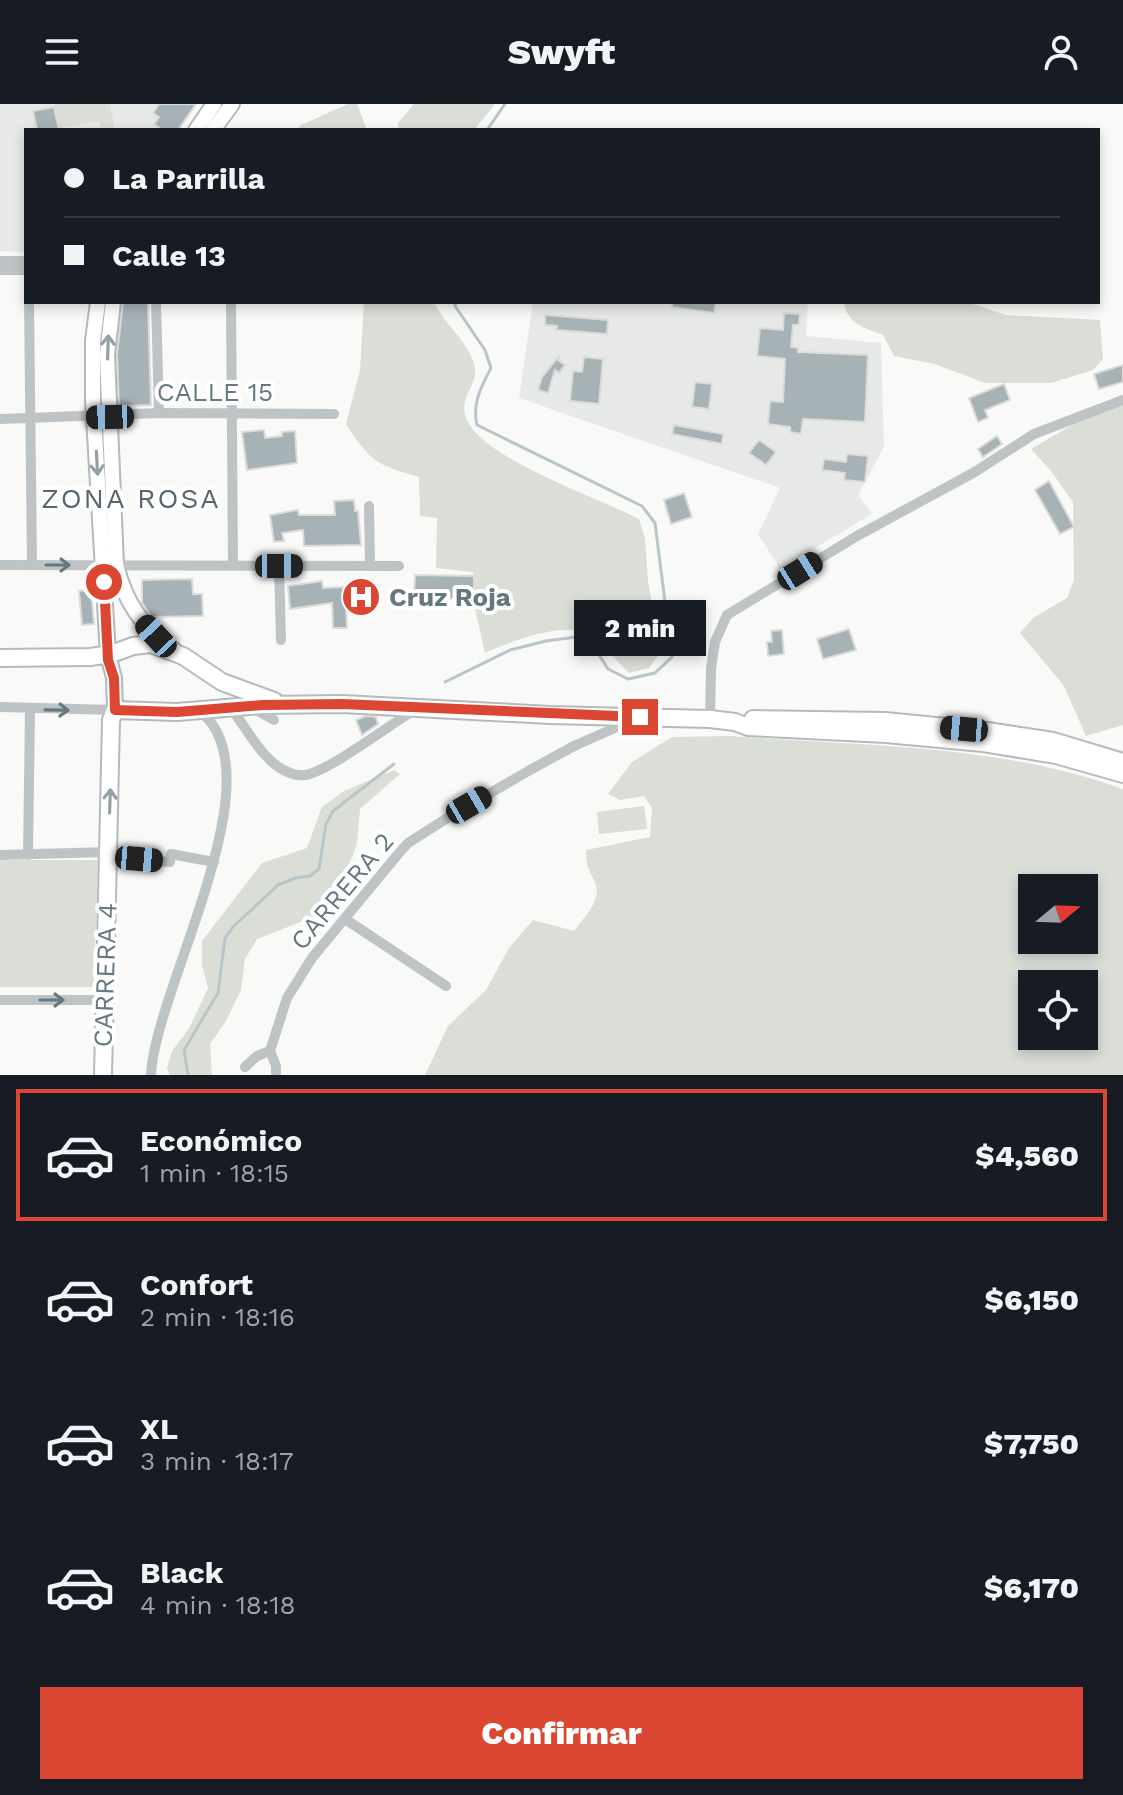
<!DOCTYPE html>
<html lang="es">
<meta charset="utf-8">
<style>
body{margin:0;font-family:"Work Sans",sans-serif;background:#242831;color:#f1f3f6;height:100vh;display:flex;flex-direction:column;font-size:30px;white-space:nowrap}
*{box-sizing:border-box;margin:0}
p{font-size:26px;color:#9ea1a6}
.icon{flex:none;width:44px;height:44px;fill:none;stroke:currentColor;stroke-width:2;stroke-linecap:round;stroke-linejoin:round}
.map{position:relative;height:971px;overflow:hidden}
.details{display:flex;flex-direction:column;background:#171b24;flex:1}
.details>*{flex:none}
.hud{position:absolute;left:24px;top:24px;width:1076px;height:176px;border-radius:0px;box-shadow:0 4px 12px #0003;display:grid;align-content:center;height:176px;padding:0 40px;background:#171b24}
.needle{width:52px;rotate:71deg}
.fabs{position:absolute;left:1018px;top:770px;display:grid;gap:16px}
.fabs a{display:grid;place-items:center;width:80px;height:80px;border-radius:0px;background:#171b24;box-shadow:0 4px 12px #0003;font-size:40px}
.end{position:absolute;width:36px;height:36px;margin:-18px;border:10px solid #dc4733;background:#fff;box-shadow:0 0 0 4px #fff}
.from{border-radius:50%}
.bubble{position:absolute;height:56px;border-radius:0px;background:#171b24;box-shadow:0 4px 12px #0003;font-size:26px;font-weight:800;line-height:56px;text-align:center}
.car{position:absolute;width:24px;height:48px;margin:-24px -12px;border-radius:10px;box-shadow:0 0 6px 2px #0007;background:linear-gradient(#222 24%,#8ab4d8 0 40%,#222 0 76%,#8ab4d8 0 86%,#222 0)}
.hud b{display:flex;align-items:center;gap:28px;height:76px;font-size:30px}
.hud b+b{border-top:2px solid #363941}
.hud i{width:20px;height:20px;background:#f1f3f6}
ul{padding:14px 0 0;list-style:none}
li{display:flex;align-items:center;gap:24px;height:132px;margin:0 16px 12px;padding:0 24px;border:4px solid transparent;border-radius:0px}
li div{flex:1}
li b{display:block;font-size:30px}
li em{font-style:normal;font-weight:800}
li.selected{border-color:#dc4733}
li>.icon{width:72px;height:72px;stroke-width:1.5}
.cta{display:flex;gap:16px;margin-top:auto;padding:16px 40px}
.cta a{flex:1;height:92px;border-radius:0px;background:#dc4733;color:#fff;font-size:32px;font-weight:800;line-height:92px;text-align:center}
header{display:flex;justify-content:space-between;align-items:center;height:104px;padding:0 40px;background:#171b24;font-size:36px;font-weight:800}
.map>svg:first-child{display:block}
</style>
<header><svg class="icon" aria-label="menu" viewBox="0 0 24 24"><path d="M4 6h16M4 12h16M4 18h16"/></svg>Swyft<svg class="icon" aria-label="person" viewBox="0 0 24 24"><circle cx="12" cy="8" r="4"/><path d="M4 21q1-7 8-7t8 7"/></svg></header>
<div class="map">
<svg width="1123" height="971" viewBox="0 0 1123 971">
<rect width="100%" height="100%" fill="#f9f9f7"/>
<!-- built -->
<g fill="#e7e9e8">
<polygon points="0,0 196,0 178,26 26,26 26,148 0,147"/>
<polygon points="533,198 808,198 806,232 881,239 884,343 858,391 872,410 780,465 758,430 780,384 519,294"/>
<polygon points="372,477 374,506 349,508 347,479"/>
</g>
<!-- green -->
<g fill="#daded6" fill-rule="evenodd">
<polygon points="54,0 110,0 115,26 102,26 99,17 59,24"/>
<polygon points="348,0 357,0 367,26 300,26 299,22"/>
<polygon points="414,0 495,0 474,26 399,26 398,19"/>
<path d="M364,198H434C445,222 470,238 475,264C478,281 457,294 467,316C484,355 598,394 639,415L645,434L648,477L660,549L649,564L629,569C616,557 600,533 582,528C556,520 509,538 485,549L474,501L473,468L436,464L437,414L420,412L419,373C376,361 370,357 346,320L360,266Z"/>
<path d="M844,198H967L1006,211L1100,216L1103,255L1093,266L1051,279H985L935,260L894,252L883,231C866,225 846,219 844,198Z"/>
<polygon points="1123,300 1123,621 1086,632 1064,582 1020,529 1033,514 1067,494 1074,476 1073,398 1051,367 1031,345 1089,311"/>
<path d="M730,632C861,642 999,640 1123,685V971H425L448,922L486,886L509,844L533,816L574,827C584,813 604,795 594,776C588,763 586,761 586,746L650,733L652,704L644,692L620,696L608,690L632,658L672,633ZM1032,784H1084V836H1032ZM1032,880H1084V932H1032Z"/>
<polygon points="394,666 400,670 360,705 357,739 345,773 313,813 257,835 245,855 241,886 226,917 210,940 212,971 170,971 167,964 172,947 190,923 208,884 202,862 202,837 262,759 307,744 322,703 344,687"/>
<polygon points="644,702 647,725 599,730 597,708"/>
<polygon points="0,756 98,756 94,883 0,883"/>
</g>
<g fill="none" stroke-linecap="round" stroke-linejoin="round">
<!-- stream -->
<g stroke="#b8c6c9" stroke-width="3">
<polyline points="487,26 505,0"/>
<path d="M445,578L510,546L546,537L576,533L594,543L608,565L628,575L655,569L672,553L655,419L642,402L477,321C472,299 481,283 491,264L485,246L455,202V198"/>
<polyline points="188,971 184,946 218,889 225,834 233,823 278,781 295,774 310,772 319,765 326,720 333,707 394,660"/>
</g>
</g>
<!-- building -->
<g fill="#a7b2b6" stroke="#dbdbd9" stroke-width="2">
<polygon points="159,0 196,0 178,26 162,26 154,20 159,13 153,9"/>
<polygon points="54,3 59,26 37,26 33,7"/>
<polygon points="123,198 148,198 151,301 119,302 117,251"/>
<polygon points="672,198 716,198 714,209 672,203"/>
<polygon points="784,209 800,210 799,221 793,221 791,243 798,244 798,248 868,251 865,318 803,315 801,330 790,328 790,323 768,320 770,297 783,298 785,255 757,252 760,224 783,226"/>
<polygon points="545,211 608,216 607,230 556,226 557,222 545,221"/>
<polygon points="559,252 558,256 565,261 559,269 555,266 548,289 538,286 542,273"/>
<polygon points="584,253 603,255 599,300 570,297 573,267 582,268"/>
<polygon points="1123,261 1123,278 1099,285 1094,270"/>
<polygon points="695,278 712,280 709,305 692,303"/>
<polygon points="1004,280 1010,296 985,306 988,314 978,318 969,294"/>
<polygon points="674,321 723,330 722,340 672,330"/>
<polygon points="264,326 265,334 282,332 282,328 295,327 297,359 247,366 242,328"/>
<polygon points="997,332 1002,340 983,353 978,345"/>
<polygon points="759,336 776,348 766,361 749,349"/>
<polygon points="847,350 868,352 865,378 844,376 845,369 822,366 824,355 846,358"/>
<polygon points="1049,377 1074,423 1060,430 1035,386"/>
<polygon points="684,389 692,413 671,420 664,396"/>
<polygon points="354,396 355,407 358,407 361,441 304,442 303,426 282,429 284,437 274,438 270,411 298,406 299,411 335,411 334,397"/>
<polygon points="415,471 474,472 474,495 414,494"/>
<polygon points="192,475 193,490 202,490 203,512 152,513 142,499 142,476"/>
<polygon points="322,477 323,484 345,483 347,524 333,524 332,499 290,505 288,482"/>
<polygon points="91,486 94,520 82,521 79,487"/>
<polygon points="849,525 856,546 823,555 817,535"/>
<polygon points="782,526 784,550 768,552 767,538 772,538 771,527"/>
<polygon points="366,612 376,613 378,620 362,631 356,616"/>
</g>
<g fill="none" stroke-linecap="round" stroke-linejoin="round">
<defs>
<g id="secondary">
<polyline points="196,26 214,0"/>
<polyline points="213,26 232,0"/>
<polyline points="98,198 93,237 93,296 108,551 114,574 115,606"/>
<path d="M113,198L107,251L116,461C125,498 142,523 173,545"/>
</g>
<g id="primary">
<polyline points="0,554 90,553 111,550 133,542 151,540 183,552 222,578 274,597"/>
<polyline points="753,615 885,617 987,627 1053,637 1123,658"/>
<polyline points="103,971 111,616 115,606 177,608 263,601 342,600 550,611 710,615 735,618 748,623 886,630 983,639 1056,651 1123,670"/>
</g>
</defs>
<!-- secondary casing -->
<use href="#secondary" stroke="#b3babd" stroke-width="18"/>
<!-- primary casing -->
<use href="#primary" stroke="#b4babd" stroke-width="20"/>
<!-- minor -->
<g stroke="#bec4c6" stroke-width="10">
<polyline points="0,157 26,157"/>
<polyline points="0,166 26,166"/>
<polyline points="29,198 32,461"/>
<polyline points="156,198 159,309"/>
<polyline points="231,198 233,461"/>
<polyline points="0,315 159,309 334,310"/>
<polyline points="369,402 370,462"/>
<polyline points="0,461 399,462"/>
<polyline points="279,462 281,536"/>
<polyline points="0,603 115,606"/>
<path d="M230,603C243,619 253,639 267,653C276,663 292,673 305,671C328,668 392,619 416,605"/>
<polyline points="251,603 274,616"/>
<polyline points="710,615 711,565 715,538 727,511 857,432 973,369 1034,330 1123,296"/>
<polyline points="0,751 109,748"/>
<polyline points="28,751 30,606"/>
<polyline points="109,753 170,758 171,750 214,758"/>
<polyline points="345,815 446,882"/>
<polyline points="0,896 104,896"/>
<polyline points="245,963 257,952 270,947"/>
<path d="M151,971C155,884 280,671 200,607"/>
<polyline points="276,971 276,962 270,947 287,894 312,854 399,749 408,739 449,713 530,666 574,642 635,615"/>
</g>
<!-- secondary -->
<use href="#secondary" stroke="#fff" stroke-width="14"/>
<!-- primary -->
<use href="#primary" stroke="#fff" stroke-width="16"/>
</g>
<!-- one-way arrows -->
<defs><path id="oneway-shaft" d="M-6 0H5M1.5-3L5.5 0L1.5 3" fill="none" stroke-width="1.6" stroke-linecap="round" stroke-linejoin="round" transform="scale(2)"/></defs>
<g stroke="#93a0a6">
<use href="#oneway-shaft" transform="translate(108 243) rotate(-88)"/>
<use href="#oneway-shaft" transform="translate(97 359) rotate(87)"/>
<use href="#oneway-shaft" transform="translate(110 697) rotate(-88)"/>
</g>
<g stroke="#657880">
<use href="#oneway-shaft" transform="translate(58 461)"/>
<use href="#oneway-shaft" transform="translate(57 606) rotate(1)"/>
<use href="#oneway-shaft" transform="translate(52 896)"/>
</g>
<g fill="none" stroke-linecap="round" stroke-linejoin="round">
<!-- route -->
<polyline stroke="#dc4733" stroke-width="10" points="104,478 108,556 114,574 115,606 177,608 263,601 342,600 640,613"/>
</g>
<!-- icons -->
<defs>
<symbol id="hospital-disc" viewBox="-11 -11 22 22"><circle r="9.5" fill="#dc4733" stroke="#fff"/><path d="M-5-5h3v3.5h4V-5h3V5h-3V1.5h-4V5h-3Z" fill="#fff"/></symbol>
</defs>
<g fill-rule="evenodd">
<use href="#hospital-disc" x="339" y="471" width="44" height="44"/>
</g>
<g text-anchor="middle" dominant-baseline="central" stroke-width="8" stroke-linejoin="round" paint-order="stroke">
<!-- street labels -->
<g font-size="26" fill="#657880" stroke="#fff">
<text x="215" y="288">CALLE 15</text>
<text transform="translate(342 787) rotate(-50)">CARRERA 2</text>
<text transform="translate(105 871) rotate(-88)">CARRERA 4</text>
</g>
<!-- poi labels -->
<g font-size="26" font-weight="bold" fill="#657880" stroke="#fff" text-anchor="start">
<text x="389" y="493">Cruz Roja</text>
</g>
<!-- neighbourhood labels -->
<g font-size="28" letter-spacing="2" fill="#57656c" stroke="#fff">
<text x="131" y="394">ZONA ROSA</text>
</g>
</g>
</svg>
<div class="fabs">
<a><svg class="needle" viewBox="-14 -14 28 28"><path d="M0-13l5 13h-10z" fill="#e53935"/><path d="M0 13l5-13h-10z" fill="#9ea1a6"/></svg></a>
<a><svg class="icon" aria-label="locate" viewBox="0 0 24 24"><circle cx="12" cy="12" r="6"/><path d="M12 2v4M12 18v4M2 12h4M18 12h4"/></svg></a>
</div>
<i class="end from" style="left:104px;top:478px"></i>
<i class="end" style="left:640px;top:613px"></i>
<div class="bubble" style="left:574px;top:496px;width:132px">2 min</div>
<i class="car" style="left:110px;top:313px;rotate:269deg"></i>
<i class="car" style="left:279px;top:462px;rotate:90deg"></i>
<i class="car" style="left:800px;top:467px;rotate:58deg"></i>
<i class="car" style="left:156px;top:532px;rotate:317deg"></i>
<i class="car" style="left:964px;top:625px;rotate:275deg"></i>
<i class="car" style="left:469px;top:701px;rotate:60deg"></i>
<i class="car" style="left:139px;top:755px;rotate:95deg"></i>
<div class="hud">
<b><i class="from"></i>La Parrilla</b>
<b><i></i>Calle 13</b>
</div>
</div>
<section class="details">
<ul>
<li class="selected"><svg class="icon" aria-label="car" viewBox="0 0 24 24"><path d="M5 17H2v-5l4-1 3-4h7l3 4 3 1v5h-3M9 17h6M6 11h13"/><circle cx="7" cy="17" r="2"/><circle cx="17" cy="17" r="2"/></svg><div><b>Económico</b><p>1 min · 18:15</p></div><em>$4,560</em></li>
<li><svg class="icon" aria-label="car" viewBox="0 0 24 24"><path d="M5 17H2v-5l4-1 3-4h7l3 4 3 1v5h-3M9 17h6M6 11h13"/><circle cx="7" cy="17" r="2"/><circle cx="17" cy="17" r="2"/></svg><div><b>Confort</b><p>2 min · 18:16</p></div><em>$6,150</em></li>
<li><svg class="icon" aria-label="car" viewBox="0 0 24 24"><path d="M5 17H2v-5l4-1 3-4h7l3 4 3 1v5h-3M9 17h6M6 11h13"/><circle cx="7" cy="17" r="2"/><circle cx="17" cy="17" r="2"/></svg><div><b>XL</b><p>3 min · 18:17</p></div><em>$7,750</em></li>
<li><svg class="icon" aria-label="car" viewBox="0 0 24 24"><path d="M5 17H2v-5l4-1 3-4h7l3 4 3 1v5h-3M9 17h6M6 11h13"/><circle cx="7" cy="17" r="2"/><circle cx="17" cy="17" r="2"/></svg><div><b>Black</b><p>4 min · 18:18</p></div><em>$6,170</em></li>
</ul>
<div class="cta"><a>Confirmar</a></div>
</section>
